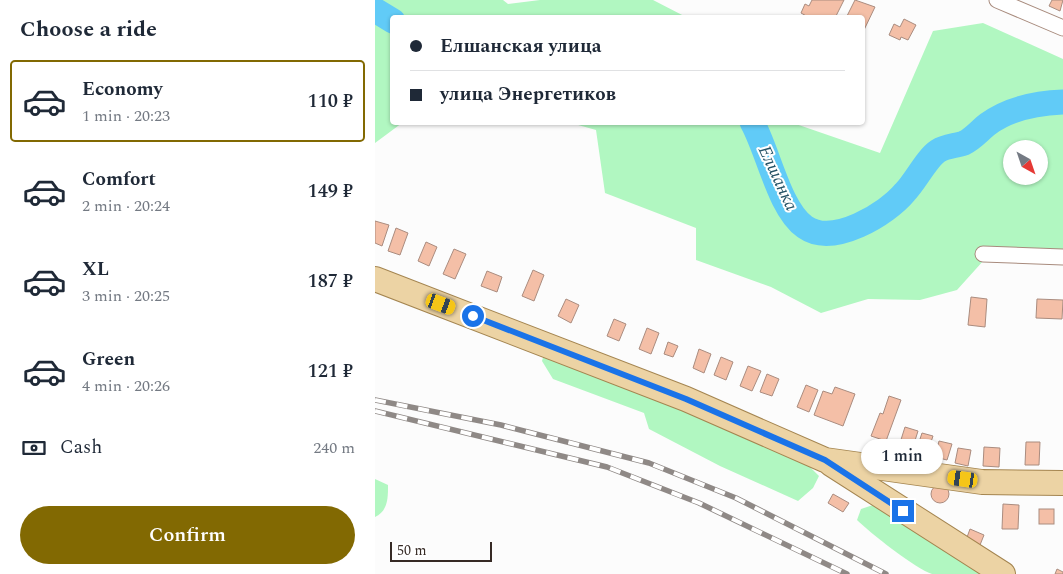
<!DOCTYPE html>
<meta charset="utf-8">
<style>
body{margin:0;font-family:Spectral,serif;background:#f2f2f3;color:#1f2937;height:100vh;display:flex;flex-direction:column;font-size:19px;white-space:nowrap}
*{box-sizing:border-box;margin:0}
p{font-size:16px;color:#747a83}
.icon{flex:none;width:28px;height:28px;fill:none;stroke:currentColor;stroke-width:2;stroke-linecap:round;stroke-linejoin:round}
.map{position:relative;flex:1;overflow:hidden}
.panel{display:flex;flex-direction:column;background:#fff;width:375px}
.panel>*{flex:none}
.hud{position:absolute;left:15px;top:15px;width:475px;height:110px;border-radius:5px;box-shadow:0 1px 4px #0004;display:grid;align-content:center;height:110px;padding:0 20px;background:#fff}
.needle{width:32px;rotate:140deg}
.buttons{position:absolute;left:628px;top:140px;display:grid;gap:10px}
.buttons a{display:grid;place-items:center;width:45px;height:45px;border-radius:50%;background:#fff;box-shadow:0 1px 4px #0004;font-size:25px}
.scale{position:absolute;left:15px;bottom:12px;width:102px;box-sizing:border-box;padding-left:5px;border:2px solid #362a25;border-top:0;font-size:14px;line-height:18px;white-space:nowrap;color:#362a25;-webkit-text-stroke:4px #fff;paint-order:stroke}
.end{position:absolute;width:22px;height:22px;margin:-11px;border:6px solid #1a73e8;background:#fff;box-shadow:0 0 0 2px #fff}
.from{border-radius:50%}
.bubble{position:absolute;height:35px;border-radius:18px;background:#fff;box-shadow:0 1px 4px #0004;font-size:16px;font-weight:600;line-height:35px;text-align:center}
.car{position:absolute;width:15px;height:30px;margin:-15px -8px;border-radius:6px;box-shadow:0 0 4px 1px #0007;background:linear-gradient(#f5c518 24%,#345 0 40%,#f5c518 0 76%,#345 0 86%,#f5c518 0)}
.hud b{display:flex;align-items:center;gap:18px;height:48px;font-size:19px}
.hud b+b{border-top:1px solid #e0e1e3}
.hud i{width:12px;height:12px;background:#1f2937}
ul{padding:0;list-style:none}
li{display:flex;align-items:center;gap:15px;height:82px;margin:0 10px 8px;padding:0 10px;border:2px solid transparent;border-radius:5px}
li div{flex:1}
li b{display:block;font-size:19px}
li em{font-style:normal;font-weight:600}
li.active{border-color:#826902}
li>.icon{width:45px;height:45px;stroke-width:1.5}
h2{padding:0 20px;font-size:22px;line-height:60px}
.pay{display:flex;align-items:center;gap:12px;height:55px;padding:0 20px;font-size:19px}
.pay p{margin-inline-start:auto}
.cta{display:flex;gap:10px;margin-top:auto;padding:10px 20px}
.cta a{flex:1;height:58px;border-radius:30px;background:#826902;color:#fff;font-size:20px;font-weight:600;line-height:58px;text-align:center}
main{display:flex;flex:1;min-height:0}
.map>svg:first-child{display:block}
</style>
<main>
<section class="panel">
<h2>Choose a ride</h2>
<ul>
<li class="active"><svg class="icon" aria-label="car" viewBox="0 0 24 24"><path d="M5 17H2v-5l4-1 3-4h7l3 4 3 1v5h-3M9 17h6M6 11h13"/><circle cx="7" cy="17" r="2"/><circle cx="17" cy="17" r="2"/></svg><div><b>Economy</b><p>1 min · 20:23</p></div><em>110 ₽</em></li>
<li><svg class="icon" aria-label="car" viewBox="0 0 24 24"><path d="M5 17H2v-5l4-1 3-4h7l3 4 3 1v5h-3M9 17h6M6 11h13"/><circle cx="7" cy="17" r="2"/><circle cx="17" cy="17" r="2"/></svg><div><b>Comfort</b><p>2 min · 20:24</p></div><em>149 ₽</em></li>
<li><svg class="icon" aria-label="car" viewBox="0 0 24 24"><path d="M5 17H2v-5l4-1 3-4h7l3 4 3 1v5h-3M9 17h6M6 11h13"/><circle cx="7" cy="17" r="2"/><circle cx="17" cy="17" r="2"/></svg><div><b>XL</b><p>3 min · 20:25</p></div><em>187 ₽</em></li>
<li><svg class="icon" aria-label="car" viewBox="0 0 24 24"><path d="M5 17H2v-5l4-1 3-4h7l3 4 3 1v5h-3M9 17h6M6 11h13"/><circle cx="7" cy="17" r="2"/><circle cx="17" cy="17" r="2"/></svg><div><b>Green</b><p>4 min · 20:26</p></div><em>121 ₽</em></li>
</ul>
<div class="pay"><svg class="icon" aria-label="cash" viewBox="0 0 24 24"><path d="M3 7h18v10H3z"/><circle cx="12" cy="12" r="2"/></svg>Cash<p>240 m</p></div>
<div class="cta"><a>Confirm</a></div>
</section>
<div class="map">
<svg width="688" height="574" viewBox="0 0 688 574">
<rect width="100%" height="100%" fill="#fcfcfc"/>
<!-- green -->
<g fill="#b1f7c1" fill-rule="evenodd">
<polygon points="0,0 128,0 133,4 165,0 278,0 311,17 18,18 18,122 27,123 0,143"/>
<path d="M608,23L688,59V257L618,250L582,290L545,300L493,299L446,313L396,287L321,260V228L230,193L221,130L196,123H418L505,153L558,31ZM636,149H664V176H636Z"/>
<polygon points="170,350 409,451 412,457 433,465 444,476 438,488 423,501 345,466 274,429 269,413 178,379 167,361"/>
<path d="M0,479L13,485C13,498 13,511 0,517Z"/>
<path d="M501,504L615,574C601,574 570,574 557,574C542,570 494,532 482,520L486,509Z"/>
</g>
<g fill="none" stroke-linecap="round" stroke-linejoin="round">
<!-- river -->
<g stroke="#61cbf7" stroke-width="25">
<polyline points="0,10 18,21"/>
<path d="M377,122C393,150 404,209 430,227C458,247 512,214 530,192C540,182 552,158 563,151C571,146 581,146 589,143C598,139 605,130 613,124C635,108 661,103 688,102"/>
</g>
</g>
<!-- building -->
<g fill="#f4bfa7" stroke="#aa8c7f">
<polygon points="437,0 469,0 460,18 435,18 426,13 430,4 434,6"/>
<polygon points="480,0 500,7 488,32 488,18 471,18"/>
<polygon points="677,0 688,0 685,11 674,6"/>
<polygon points="529,19 541,25 533,40 526,37 525,40 514,35 519,24 525,27"/>
<polygon points="0,221 14,225 7,246 0,243"/>
<polygon points="21,228 33,233 25,255 13,251"/>
<polygon points="51,242 62,247 54,266 43,261"/>
<polygon points="79,249 91,254 80,279 68,274"/>
<polygon points="158,270 169,275 159,301 147,296"/>
<polygon points="112,271 127,277 122,292 106,286"/>
<polygon points="596,297 612,299 610,327 593,325"/>
<polygon points="191,299 204,305 196,323 183,316"/>
<polygon points="662,299 688,300 687,319 661,318"/>
<polygon points="239,319 251,324 244,341 232,336"/>
<polygon points="272,328 284,333 276,354 264,349"/>
<polygon points="293,342 303,346 298,357 289,354"/>
<polygon points="324,349 336,354 329,373 318,368"/>
<polygon points="346,357 358,362 351,380 339,375"/>
<polygon points="373,366 386,371 377,391 365,386"/>
<polygon points="392,374 404,379 397,396 385,392"/>
<polygon points="431,385 443,390 434,412 422,407"/>
<polygon points="460,387 480,394 468,426 439,415 448,391 457,394"/>
<polygon points="514,396 526,400 511,441 496,436 505,413 508,414"/>
<polygon points="530,427 543,431 537,450 524,446"/>
<polygon points="547,433 558,436 552,454 541,451"/>
<polygon points="564,441 577,444 572,460 560,457"/>
<polygon points="651,442 665,442 664,465 650,465"/>
<polygon points="609,447 625,448 624,467 608,466"/>
<polygon points="583,448 596,450 593,466 580,463"/>
<circle cx="565" cy="494" r="9"/>
<polygon points="458,494 474,503 468,512 453,503"/>
<polygon points="628,504 644,505 643,529 627,529"/>
<rect x="664" y="509" width="15" height="15"/>
<polygon points="595,529 609,535 605,545 591,540"/>
<polygon points="682,569 688,572 688,574 680,574"/>
</g>
<g fill="none" stroke-linecap="round" stroke-linejoin="round">
<defs>
<g id="street">
<polyline points="622,0 688,28"/>
<polyline points="608,254 688,257"/>
</g>
<g id="primary">
<polyline points="0,279 311,399 450,460 607,482 688,483"/>
<polyline points="456,464 628,574"/>
</g>
</defs>
<!-- street casing -->
<use href="#street" stroke="#a88b7d" stroke-width="17"/>
<!-- primary casing -->
<use href="#primary" stroke="#a48550" stroke-width="26"/>
<!-- street -->
<use href="#street" stroke="#fff" stroke-width="15"/>
<!-- primary -->
<use href="#primary" stroke="#ecd3a4" stroke-width="24"/>
<defs>
<g id="rail">
<polyline points="0,400 126,425 274,463 361,498 511,574"/>
<polyline points="0,411 232,467 324,503 472,574"/>
</g>
</defs>
<!-- rail casing -->
<use href="#rail" stroke="#8f8986" stroke-width="5.5"/>
<!-- rail -->
<use href="#rail" stroke="#fff" stroke-width="4" stroke-dasharray="11" stroke-linecap="butt"/>
</g>
<g fill="none" stroke-linecap="round" stroke-linejoin="round">
<!-- route -->
<polyline stroke="#1a73e8" stroke-width="6" points="98,316 311,399 450,460 528,511"/>
</g>
<g text-anchor="middle" dominant-baseline="central" stroke-width="4" stroke-linejoin="round" paint-order="stroke">
<!-- water labels -->
<g font-size="18" font-style="italic" fill="#265366" stroke="#fff">
<text transform="translate(403 178) rotate(65)">Елшанка</text>
</g>
</g>
</svg>
<div class="buttons">
<a><svg class="needle" viewBox="-14 -14 28 28"><path d="M0-13l5 13h-10z" fill="#e53935"/><path d="M0 13l5-13h-10z" fill="#747a83"/></svg></a>
</div>
<div class="scale">50 m</div>
<i class="end from" style="left:98px;top:316px"></i>
<i class="end" style="left:528px;top:511px"></i>
<div class="bubble" style="left:486px;top:439px;width:82px">1 min</div>
<i class="car" style="left:66px;top:304px;rotate:110deg"></i>
<i class="car" style="left:588px;top:479px;rotate:278deg"></i>
<div class="hud">
<b><i class="from"></i>Елшанская улица</b>
<b><i></i>улица Энергетиков</b>
</div>
</div>
</main>
